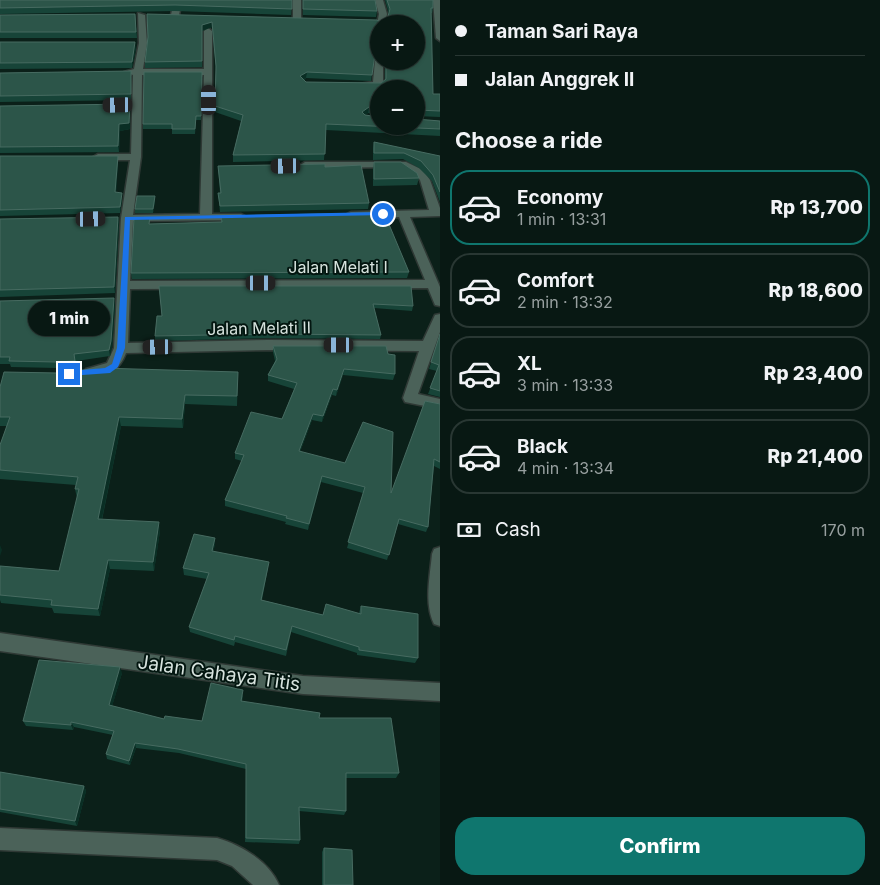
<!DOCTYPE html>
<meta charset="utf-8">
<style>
body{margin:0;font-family:Inter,sans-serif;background:#11211c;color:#f1f3f6;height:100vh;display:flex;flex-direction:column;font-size:19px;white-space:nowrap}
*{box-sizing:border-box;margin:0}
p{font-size:16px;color:#98a0a0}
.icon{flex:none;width:28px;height:28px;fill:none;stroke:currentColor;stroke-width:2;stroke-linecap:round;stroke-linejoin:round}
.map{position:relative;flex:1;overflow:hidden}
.details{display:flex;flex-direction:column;background:#081813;width:440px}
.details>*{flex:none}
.top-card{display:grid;align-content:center;height:110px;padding:0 15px;background:#081813}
.controls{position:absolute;left:370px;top:15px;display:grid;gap:10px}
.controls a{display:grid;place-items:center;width:55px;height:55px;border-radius:50%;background:#081813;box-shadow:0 1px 4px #0004,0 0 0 1px #293733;font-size:25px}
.end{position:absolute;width:22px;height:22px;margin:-11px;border:6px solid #1a73e8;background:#fff;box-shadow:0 0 0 2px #fff}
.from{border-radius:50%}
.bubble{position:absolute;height:35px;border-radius:18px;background:#081813;box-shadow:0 1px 4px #0004,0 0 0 1px #293733;font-size:16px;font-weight:800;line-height:35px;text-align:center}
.car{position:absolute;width:15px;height:30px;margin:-15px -8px;border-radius:6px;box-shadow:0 0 4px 1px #0007;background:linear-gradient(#222 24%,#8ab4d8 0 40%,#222 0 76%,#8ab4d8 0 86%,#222 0)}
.top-card b{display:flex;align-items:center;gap:18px;height:48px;font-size:19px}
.top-card b+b{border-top:1px solid #293733}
.top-card i{width:12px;height:12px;background:#f1f3f6}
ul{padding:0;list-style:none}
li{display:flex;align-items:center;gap:15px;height:75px;margin:0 10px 8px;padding:0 5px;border:2px solid #293733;border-radius:20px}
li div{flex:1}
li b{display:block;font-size:19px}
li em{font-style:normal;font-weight:800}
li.active{border-color:#0f766e}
li>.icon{width:45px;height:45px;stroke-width:1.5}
h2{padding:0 15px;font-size:22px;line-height:60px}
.pay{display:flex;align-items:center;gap:12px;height:55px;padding:0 15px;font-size:19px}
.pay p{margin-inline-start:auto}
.cta{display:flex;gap:10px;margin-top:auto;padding:10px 15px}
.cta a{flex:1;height:58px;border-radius:20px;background:#0f766e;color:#fff;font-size:20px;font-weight:800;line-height:58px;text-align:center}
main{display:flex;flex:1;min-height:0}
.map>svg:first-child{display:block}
</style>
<main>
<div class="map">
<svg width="440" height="885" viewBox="0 0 440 885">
<rect width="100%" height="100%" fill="#0b2019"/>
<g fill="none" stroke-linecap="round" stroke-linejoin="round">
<defs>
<g id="minor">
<polygon points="174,0 182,0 179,15 175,17 171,15"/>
<polygon points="293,0 301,0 301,20 297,22 293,20"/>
<polygon points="375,0 383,0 387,14 385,24 379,24 379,26 377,24 379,14"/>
<polygon points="433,0 440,0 440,41 436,38"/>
<path d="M138,13L145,15L147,43L143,69H204V31L208,28L212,31V214H241L247,217L241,220L133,221L130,281L425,280L399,217L351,218L345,215L351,212L429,210L420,180L415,174L400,167L305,168L300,165L305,162H406L423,170L430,180L440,208V216L410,217L440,287V306L435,305L428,288L130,289L128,343L268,340L423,341L435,315L440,314V332L418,394L440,399V409L405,402L403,398L419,351L268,350L126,353C120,369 105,382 86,377L84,373L86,369L107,363L114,348L121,218L130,160H98L93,157L98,154H131L133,75L124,72L134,69L139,43ZM142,75H204L200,214L133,215L141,157Z"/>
<polygon points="379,58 379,61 383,61 383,85 378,88 359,88 359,84 373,82 375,61"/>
<path d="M440,547V626L434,624C424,603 430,576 432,554L434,549Z"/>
<polygon points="0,633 303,676 440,683 440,701 303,694 0,651"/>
<path d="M0,828L217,838C241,845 269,861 279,885H253L232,866L217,860L0,850Z"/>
</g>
</defs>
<!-- minor casing -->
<use href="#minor" stroke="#2f3935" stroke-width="3"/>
<!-- minor -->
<use href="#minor" fill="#4b6259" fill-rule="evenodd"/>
</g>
<!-- wall -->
<g fill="#174438" fill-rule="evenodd">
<polygon points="0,0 292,0 291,15 175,11 0,14"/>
<polygon points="303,0 375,0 377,11 376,17 303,15"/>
<path d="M385,0H433V8L432,13H431L433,94H440V117L416,116V89H379V115L368,113L365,115L379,117L440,121V136L326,130L324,160L233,162V155L241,121L215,112L216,70L212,27L202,31V67L145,68V62L148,37L147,14L380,22L387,20L389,14ZM379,24L416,61H385V80L381,83L306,82L304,80L306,78L371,81L374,59L379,56Z"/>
<polygon points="135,14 137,38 0,38 0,15"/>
<polygon points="0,42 136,48 132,68 0,69"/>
<polygon points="131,71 131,100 0,102 0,73"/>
<polygon points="202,72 201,120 196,120 195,134 172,134 172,129 143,129 143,124"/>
<polygon points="130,104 130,129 120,131 119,152 0,153 0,106"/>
<polygon points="374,142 440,156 440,202 432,181 419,168 403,159 373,160 373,148"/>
<polygon points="0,156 118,162 116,192 122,200 120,213 0,216"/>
<polygon points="374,162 419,178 417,185 373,186 373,169"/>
<polygon points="218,166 325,167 369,203 368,209 220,212 218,193 220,193"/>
<polygon points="155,196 155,201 153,213 135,213 135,209"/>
<polygon points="221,216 373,223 409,272 407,278 132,279 131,273 151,224 221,222"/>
<polygon points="118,217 119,224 115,293 0,297 0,219"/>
<polygon points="159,286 413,306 412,311 374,308 381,335 380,339 268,338 155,341 155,336 162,316"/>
<polygon points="0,301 115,305 112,348 110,356 76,361 76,368 57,368 11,367 10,364 0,364"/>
<polygon points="440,334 440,397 428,394 437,371 429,369"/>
<polygon points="273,346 395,374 393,380 343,375 336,396 332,395 322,422 312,420 300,452 391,493 440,404 440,469 434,466 428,527 426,532 398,524 387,560 347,548 363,493 321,482 308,530 285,524 286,522 225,506 225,500 242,461 235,459 235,453 282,419 294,389 268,381 268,375 275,361 273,352"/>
<polygon points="238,372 237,406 185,404 183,428 121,426 102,520 160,531 154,571 110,569 100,616 54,613 52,608 1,603 0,600 0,566 59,571 77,498 75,489 76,485 0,479 0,445 7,426 0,426 0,387 58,373"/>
<polygon points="215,538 215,544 213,552 268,568 262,600 323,615 359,613 361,606 418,658 415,663 357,655 357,653 291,632 286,656 235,642 234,646 190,632 189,627 207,579 184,575 183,568"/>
<polygon points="122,673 112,706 164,719 202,721 243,695 242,702 319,718 399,773 396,778 346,778 346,811 344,815 299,811 300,840 299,844 245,842 246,769 179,753 136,748 130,765 107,759 106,754 113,735 74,727 73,730 26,726 23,721"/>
<polygon points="0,772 84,786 86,791 77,826 0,812"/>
<polygon points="324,848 353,885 322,885 322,852"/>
</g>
<!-- shaded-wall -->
<g fill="#0a2e24">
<polygon points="212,22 212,27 202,31 202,67 202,25"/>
<polygon points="135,42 136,48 132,68 132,62"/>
<polygon points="379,51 379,56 374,60 375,54"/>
<polygon points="307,72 306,78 299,82 300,76"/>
<polygon points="130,104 130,129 120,131 119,152 118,146 119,124"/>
<polygon points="369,107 368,113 361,118 362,112"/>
<polygon points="118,156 118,162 116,198 115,192"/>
<polygon points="122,193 122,200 120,213 120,207"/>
<polygon points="155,196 155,201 153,213 153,209"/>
<polygon points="118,217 119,224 115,293 114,287"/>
<polygon points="114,298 115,305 112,348 110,356 109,350"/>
<polygon points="344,369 343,375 336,396 337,390"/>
<polygon points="333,389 332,395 322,422 323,416"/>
<polygon points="185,395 185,404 183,428 182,419"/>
<polygon points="313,414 312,420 298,457 299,451"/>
<polygon points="119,417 121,426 100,528 98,519"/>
<polygon points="322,476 321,482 308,530 309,524"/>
<polygon points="159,522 160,531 154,571 153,562"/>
<polygon points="215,538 215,544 212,558 212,551"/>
<polygon points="0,545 2,550 0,556"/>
<polygon points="108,560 110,569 100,616 98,609"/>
<polygon points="120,667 122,673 111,710 109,705"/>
<polygon points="71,722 74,727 73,730 71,725"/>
<polygon points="135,743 136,748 130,765 129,761"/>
<polygon points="84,786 86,791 77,826 75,821"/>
</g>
<!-- building -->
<g fill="#2c5549" stroke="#476b61" fill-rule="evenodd">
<polygon points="0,0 292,0 292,9 175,5 0,8"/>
<polygon points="303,0 375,0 377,11 303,9"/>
<path d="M387,0H433V8H431L433,94H440V111L417,110L416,111V89H379V108L369,107L362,112L365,115L379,117V126H416V119L440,121V129L326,124L325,154L233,155L243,115L215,106L216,66L212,22L202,25V61L145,62L148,37L147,14L377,20L380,22L387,20L390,9ZM379,24H416V61H386V79L381,83L306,82L300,76L307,72L372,75L375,54L379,51Z"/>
<polygon points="135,14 136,32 0,32 0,15"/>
<polygon points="0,42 135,42 132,62 0,63"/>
<polygon points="131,71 131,94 0,96 0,73"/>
<polygon points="144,72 202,72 201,116 196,116 195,129 172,129 172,124 143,124"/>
<polygon points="130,104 129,123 119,124 118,146 0,147 0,106"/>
<polygon points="374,142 440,156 440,192 433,175 421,161 404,153 374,153"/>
<polygon points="0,156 118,156 115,192 122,193 120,207 0,210"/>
<polygon points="374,162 401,162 417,173 419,178 374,179"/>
<polygon points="325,164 325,167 361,165 369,203 220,206 218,193 221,193 218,166"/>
<polygon points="137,196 155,196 153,209 135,209"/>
<polygon points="371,213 373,223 388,222 409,272 131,273 134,218 150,217 149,224 222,222 221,216"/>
<polygon points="118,217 114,287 0,290 0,219"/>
<polygon points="159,286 411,286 413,306 373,304 381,335 268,334 155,336 157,316 162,316"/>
<polygon points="114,298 111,341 109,350 74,354 75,361 56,362 9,361 10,357 0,357 0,301"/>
<polygon points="440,334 440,391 430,388 439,365 431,362"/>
<polygon points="273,346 386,346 388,354 395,355 395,374 344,369 337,390 333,389 323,416 313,414 299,451 345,463 363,422 393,432 391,493 425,401 440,404 440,462 434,459 428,527 399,519 389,555 348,542 365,487 322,476 309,524 286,518 287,516 225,500 244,455 235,453 251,412 282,419 297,383 268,375 277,359"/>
<polygon points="100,368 238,372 237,396 185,395 182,419 119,417 98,519 159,522 153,562 108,560 98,609 51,605 52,600 0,595 0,566 59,571 79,489 75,489 78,477 0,470 0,445 10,417 0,417 0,387 4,372 58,373"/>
<polygon points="194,534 215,538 212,551 269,562 261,600 323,615 326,604 361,614 361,606 418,614 418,658 359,650 359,647 292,626 286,650 235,636 234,640 189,627 209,573 183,568"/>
<polygon points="39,660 120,667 109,705 164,719 165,716 202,721 211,683 243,690 241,701 320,713 319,718 391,718 399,773 346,773 346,811 299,807 300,840 246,838 246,764 178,749 135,743 129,761 106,754 114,731 71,722 71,725 23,721"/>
<polygon points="0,772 84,786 75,821 0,809"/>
<polygon points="324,848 352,850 353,885 324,885"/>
</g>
<!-- route -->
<polygon fill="#1a73e8" points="383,212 385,215 130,220 125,348 118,367 110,373 69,376 65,374 69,371 105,368 112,364 117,348 125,217"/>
<g text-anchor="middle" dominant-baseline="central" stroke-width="4" stroke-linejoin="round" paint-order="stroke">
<!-- street labels -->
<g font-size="16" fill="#d7e3de" stroke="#031610">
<text x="338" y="267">Jalan Melati I</text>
<text transform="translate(259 328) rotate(-1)">Jalan Melati II</text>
</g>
<!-- near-street labels -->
<g font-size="19" fill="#d7e3de" stroke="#031610">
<text transform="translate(219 673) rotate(8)">Jalan Cahaya Titis</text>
</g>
</g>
</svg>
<div class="controls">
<a>+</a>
<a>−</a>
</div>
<i class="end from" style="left:383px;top:214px"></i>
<i class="end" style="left:69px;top:374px"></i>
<div class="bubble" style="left:28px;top:301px;width:82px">1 min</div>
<i class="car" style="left:209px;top:100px;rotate:0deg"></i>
<i class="car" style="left:118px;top:105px;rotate:269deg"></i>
<i class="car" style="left:286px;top:166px;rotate:269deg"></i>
<i class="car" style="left:91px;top:219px;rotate:89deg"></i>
<i class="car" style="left:261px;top:283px;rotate:90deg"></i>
<i class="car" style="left:339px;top:345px;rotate:270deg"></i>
<i class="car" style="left:158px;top:347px;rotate:269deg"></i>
</div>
<section class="details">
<div class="top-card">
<b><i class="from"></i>Taman Sari Raya</b>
<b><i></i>Jalan Anggrek II</b>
</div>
<h2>Choose a ride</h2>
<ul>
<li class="active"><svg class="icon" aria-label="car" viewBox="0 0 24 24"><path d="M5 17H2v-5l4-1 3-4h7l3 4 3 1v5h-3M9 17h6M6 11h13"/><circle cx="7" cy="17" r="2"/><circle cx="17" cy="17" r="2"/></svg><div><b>Economy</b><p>1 min · 13:31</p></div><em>Rp 13,700</em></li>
<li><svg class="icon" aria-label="car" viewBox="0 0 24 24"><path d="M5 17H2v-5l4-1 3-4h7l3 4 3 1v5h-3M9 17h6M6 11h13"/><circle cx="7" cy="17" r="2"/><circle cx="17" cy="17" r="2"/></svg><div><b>Comfort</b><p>2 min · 13:32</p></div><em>Rp 18,600</em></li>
<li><svg class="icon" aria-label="car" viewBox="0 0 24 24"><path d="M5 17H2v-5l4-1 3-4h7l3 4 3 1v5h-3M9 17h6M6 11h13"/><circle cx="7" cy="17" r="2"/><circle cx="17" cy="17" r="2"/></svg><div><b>XL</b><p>3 min · 13:33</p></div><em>Rp 23,400</em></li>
<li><svg class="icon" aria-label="car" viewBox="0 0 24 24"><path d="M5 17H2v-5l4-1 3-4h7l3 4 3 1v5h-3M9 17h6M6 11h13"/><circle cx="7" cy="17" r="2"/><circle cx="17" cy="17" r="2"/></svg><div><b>Black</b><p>4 min · 13:34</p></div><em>Rp 21,400</em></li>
</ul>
<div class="pay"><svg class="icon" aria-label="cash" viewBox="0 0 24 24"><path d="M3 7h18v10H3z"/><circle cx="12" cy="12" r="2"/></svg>Cash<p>170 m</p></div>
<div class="cta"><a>Confirm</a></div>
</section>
</main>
